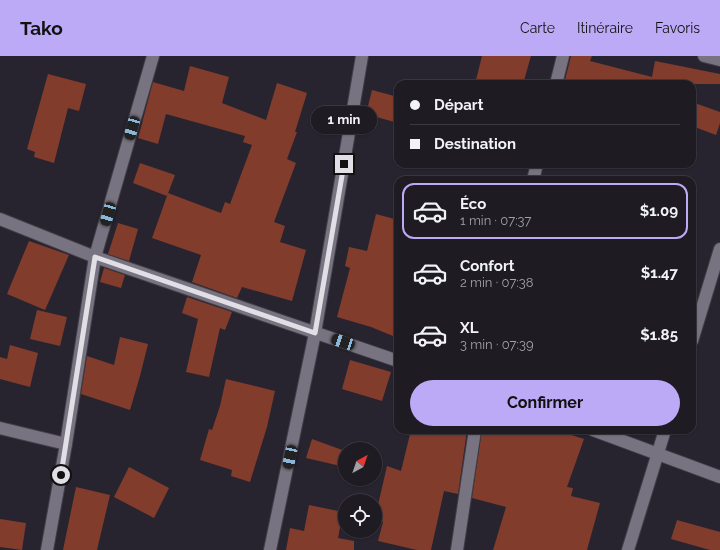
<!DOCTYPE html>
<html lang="fr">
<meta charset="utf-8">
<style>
body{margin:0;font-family:Raleway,sans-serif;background:#26242b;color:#f1f3f6;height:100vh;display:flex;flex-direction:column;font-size:15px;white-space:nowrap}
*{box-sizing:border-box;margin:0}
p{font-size:13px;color:#a1a1a6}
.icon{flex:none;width:22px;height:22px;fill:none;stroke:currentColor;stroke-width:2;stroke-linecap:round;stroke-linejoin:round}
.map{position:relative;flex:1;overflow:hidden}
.details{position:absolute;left:394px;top:120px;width:302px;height:258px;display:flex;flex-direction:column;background:#1e1b23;border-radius:12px;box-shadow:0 1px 3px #0004,0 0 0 1px #3c3941}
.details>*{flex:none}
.hud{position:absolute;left:394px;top:24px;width:302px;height:88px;border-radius:12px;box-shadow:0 1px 3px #0004,0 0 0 1px #3c3941;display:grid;align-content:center;height:88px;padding:0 16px;background:#1e1b23}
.needle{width:26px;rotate:40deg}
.buttons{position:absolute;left:338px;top:386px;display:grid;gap:8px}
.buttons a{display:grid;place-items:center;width:44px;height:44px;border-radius:50%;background:#1e1b23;box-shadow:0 1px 3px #0004,0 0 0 1px #3c3941;font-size:20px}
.end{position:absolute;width:18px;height:18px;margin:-9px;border:5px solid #e1dee6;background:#111;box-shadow:0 0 0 2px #111}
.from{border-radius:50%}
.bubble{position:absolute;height:28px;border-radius:14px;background:#1e1b23;box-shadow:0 1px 3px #0004,0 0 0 1px #3c3941;font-size:13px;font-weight:700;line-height:28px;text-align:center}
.car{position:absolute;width:12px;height:24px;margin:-12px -6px;border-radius:5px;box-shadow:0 0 3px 1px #0007;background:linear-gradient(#222 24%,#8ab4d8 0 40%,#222 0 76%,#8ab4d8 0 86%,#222 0)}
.hud b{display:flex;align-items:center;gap:14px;height:38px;font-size:15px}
.hud b+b{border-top:1px solid #3c3941}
.hud i{width:10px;height:10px;background:#f1f3f6}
ul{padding:7px 0 0;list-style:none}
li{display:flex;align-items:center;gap:12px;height:56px;margin:0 8px 6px;padding:0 8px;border:2px solid transparent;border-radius:12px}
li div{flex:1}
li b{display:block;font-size:15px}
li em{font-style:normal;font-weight:700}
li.current{border-color:#bcaaf6}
li>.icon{width:36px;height:36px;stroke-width:1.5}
.action{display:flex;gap:8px;margin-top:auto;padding:8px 16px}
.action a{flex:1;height:46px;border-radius:24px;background:#bcaaf6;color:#111;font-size:16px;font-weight:700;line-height:46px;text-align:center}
header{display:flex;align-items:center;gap:24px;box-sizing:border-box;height:56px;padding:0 20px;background:#bcaaf6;color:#111}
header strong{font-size:19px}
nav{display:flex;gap:22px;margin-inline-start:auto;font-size:14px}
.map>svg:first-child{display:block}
</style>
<header>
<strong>Tako</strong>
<nav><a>Carte</a><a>Itinéraire</a><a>Favoris</a></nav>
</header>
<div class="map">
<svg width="720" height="494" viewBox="0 0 720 494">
<rect width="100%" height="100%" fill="#28242f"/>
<!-- building -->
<g fill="#813c2c">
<polygon points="482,0 531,0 523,28 475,28"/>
<polygon points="571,0 592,0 590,5 652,21 655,5 720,18 720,28 564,28"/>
<polygon points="190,10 229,21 222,47 266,64 277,27 307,37 295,76 297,76 287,103 296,107 274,166 285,170 280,186 306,194 292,245 242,231 237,242 192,226 201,199 152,182 168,137 221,157 225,146 230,148 252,89 243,86 245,80 166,58 158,88 138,82 153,26 184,35"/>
<polygon points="48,18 86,28 79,55 68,52 54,107 34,101 35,96 27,93"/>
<polygon points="372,34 398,41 398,67 366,58"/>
<polygon points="692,46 720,56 720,67 716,79 692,70"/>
<polygon points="140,107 175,119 167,140 133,127"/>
<polygon points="376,158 398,164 398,282 371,271 337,261 350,212 345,210 349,191 367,195"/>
<polygon points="118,167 138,173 129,205 108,198"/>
<polygon points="29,185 69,199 45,254 7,238"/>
<polygon points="104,212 125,219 121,232 100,226"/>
<polygon points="187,241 232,256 225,274 220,272 209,321 186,316 198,263 182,257"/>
<polygon points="37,254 67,261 60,290 30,283"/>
<polygon points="120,281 148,288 140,320 130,354 81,338 87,300 114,309"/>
<polygon points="10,289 38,297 30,331 0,323 0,301 7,303"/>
<polygon points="350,304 391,316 382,345 342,333"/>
<polygon points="226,323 275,335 267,371 250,426 231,420 232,414 200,404 209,373 212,374 220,350"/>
<polygon points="411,374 467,374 458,438 444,435 431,494 417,494 378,485 383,466 375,464 375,462 387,410 401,415"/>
<polygon points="482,374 556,374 584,383 567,431 573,432 571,440 600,447 587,494 493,494 506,451 472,442"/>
<polygon points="312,383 345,395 345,411 306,402"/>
<polygon points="129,411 169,432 154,462 114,441"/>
<polygon points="76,431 110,439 97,494 63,494"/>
<polygon points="309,449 343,456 338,482 354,485 354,494 286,494 290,472 304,475"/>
<polygon points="0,463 26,467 22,494 0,491"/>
<polygon points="677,464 720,476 720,494 710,494 671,483"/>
</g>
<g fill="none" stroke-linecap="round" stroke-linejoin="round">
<defs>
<g id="minor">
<polyline points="704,0 720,4"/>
<polyline points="556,28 563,0"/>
<polyline points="533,124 537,108"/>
<polyline points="0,163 95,201 398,305"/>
<polyline points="692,285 720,193"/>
<polyline points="0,372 66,388"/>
<polyline points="593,374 720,421"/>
<polyline points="47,494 66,388 95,201 153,0"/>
<polyline points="270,494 315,277 362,0"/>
<polyline points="457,494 475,374"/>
<polyline points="628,494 665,374"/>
</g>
</defs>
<!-- minor casing -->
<use href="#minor" stroke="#433f49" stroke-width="14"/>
<!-- minor -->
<use href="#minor" stroke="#787380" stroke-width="12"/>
</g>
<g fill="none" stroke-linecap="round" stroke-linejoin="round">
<!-- route -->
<polyline stroke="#e1dee6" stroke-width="5" points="61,419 95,201 315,277 344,108"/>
</g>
</svg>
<div class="buttons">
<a><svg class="needle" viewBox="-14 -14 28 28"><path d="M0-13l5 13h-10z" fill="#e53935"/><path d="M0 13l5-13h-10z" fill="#a1a1a6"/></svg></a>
<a><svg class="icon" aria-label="locate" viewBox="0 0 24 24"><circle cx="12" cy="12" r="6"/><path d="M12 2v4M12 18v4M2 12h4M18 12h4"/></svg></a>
</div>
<i class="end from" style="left:61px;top:419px"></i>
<i class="end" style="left:344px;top:108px"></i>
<div class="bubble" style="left:311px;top:50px;width:66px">1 min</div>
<i class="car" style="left:132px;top:72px;rotate:196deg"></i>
<i class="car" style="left:108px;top:158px;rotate:196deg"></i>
<i class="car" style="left:343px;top:286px;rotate:289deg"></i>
<i class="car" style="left:290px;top:401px;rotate:192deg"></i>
<div class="hud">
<b><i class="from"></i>Départ</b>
<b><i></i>Destination</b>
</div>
<section class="details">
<ul>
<li class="current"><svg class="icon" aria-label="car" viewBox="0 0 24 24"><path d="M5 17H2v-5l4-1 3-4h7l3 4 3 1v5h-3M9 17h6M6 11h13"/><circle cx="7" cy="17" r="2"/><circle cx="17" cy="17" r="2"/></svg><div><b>Éco</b><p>1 min · 07:37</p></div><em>$1.09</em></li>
<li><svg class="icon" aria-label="car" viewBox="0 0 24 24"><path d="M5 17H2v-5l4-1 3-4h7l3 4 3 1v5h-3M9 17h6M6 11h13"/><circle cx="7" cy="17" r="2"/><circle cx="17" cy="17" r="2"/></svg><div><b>Confort</b><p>2 min · 07:38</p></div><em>$1.47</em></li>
<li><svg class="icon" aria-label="car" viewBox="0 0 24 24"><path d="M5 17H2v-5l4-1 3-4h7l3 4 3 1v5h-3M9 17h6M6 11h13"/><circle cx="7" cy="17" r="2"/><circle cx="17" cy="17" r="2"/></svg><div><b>XL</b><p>3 min · 07:39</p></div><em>$1.85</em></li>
</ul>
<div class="action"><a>Confirmer</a></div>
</section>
</div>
